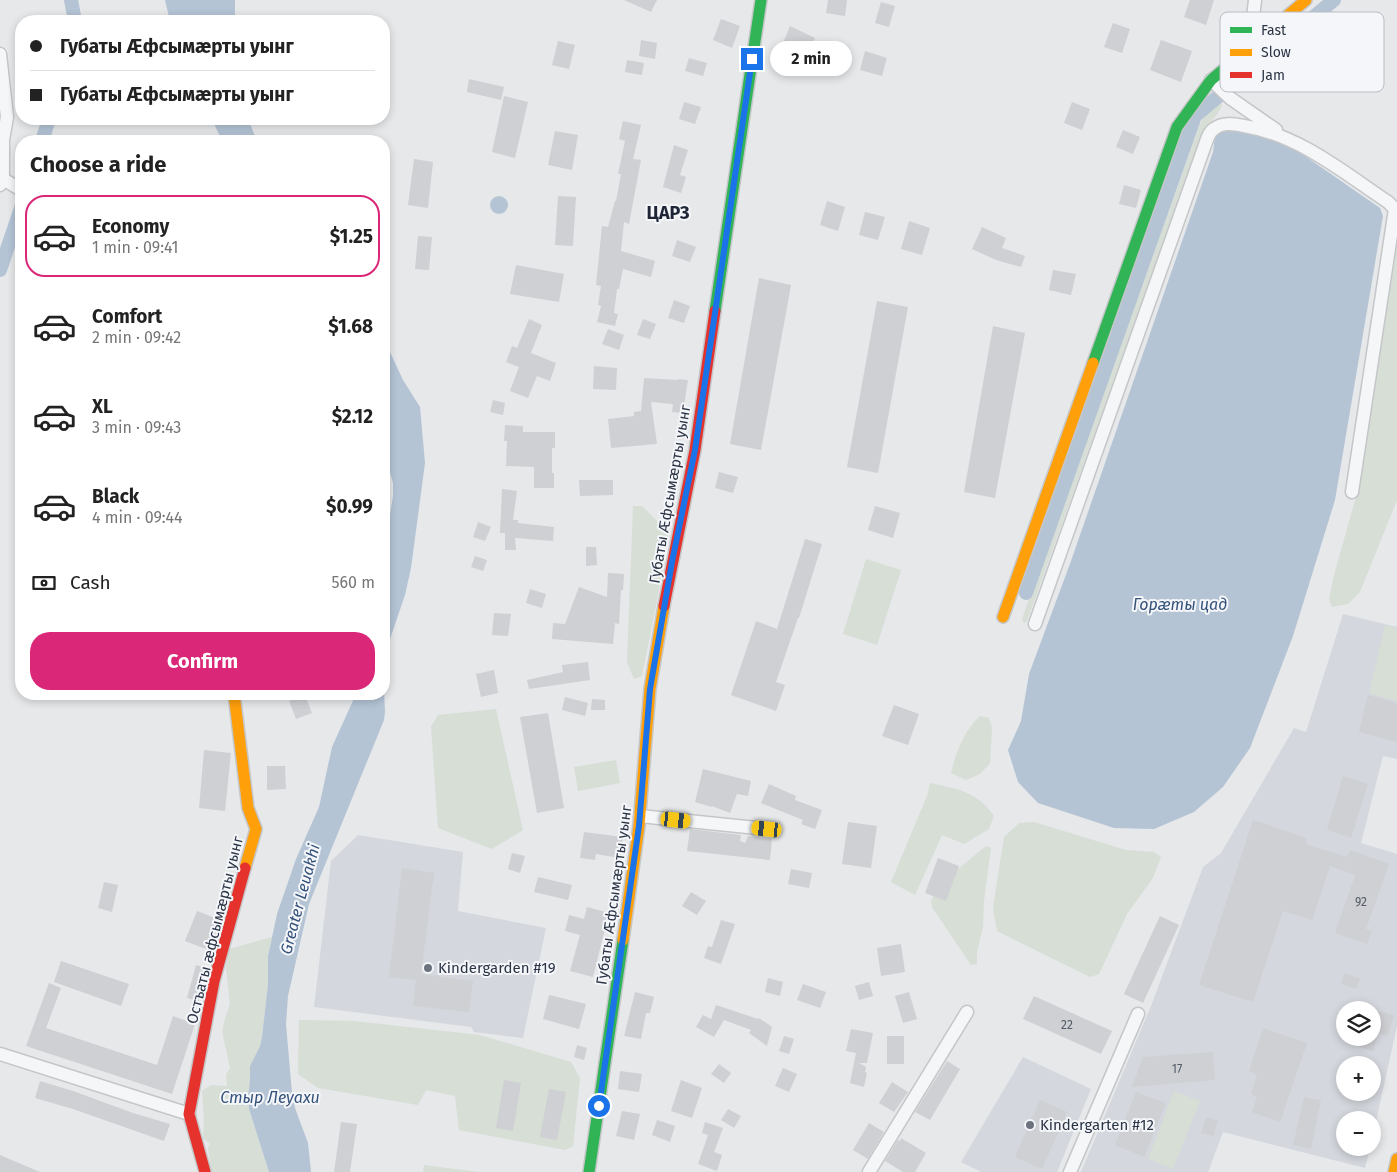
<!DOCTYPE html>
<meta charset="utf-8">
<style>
body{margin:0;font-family:"Fira Sans",sans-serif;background:#f2f2f2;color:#222;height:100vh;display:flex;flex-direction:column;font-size:19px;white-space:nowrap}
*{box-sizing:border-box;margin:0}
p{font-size:16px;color:#767676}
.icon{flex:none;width:28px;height:28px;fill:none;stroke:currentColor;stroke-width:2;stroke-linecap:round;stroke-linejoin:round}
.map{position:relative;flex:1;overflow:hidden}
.side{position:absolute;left:15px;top:135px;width:375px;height:565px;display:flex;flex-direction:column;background:#fff;border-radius:20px;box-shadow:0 2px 8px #0003}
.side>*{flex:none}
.guide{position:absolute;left:15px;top:15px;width:375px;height:110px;border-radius:20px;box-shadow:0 2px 8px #0003;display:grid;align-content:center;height:110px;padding:0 15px;background:#fff}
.fabs{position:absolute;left:1336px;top:1001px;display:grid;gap:10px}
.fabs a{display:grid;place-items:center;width:45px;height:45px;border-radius:50%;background:#fff;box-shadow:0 2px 8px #0003;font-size:25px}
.end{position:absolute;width:22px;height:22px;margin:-11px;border:6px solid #1a73e8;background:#fff;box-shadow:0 0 0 2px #fff}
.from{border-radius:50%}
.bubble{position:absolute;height:35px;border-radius:18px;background:#fff;box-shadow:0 2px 8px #0003;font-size:16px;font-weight:700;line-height:35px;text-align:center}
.car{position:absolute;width:15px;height:30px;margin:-15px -8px;border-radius:6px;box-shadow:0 0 4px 1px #0007;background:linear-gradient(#f5c518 24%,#345 0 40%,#f5c518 0 76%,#345 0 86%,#f5c518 0)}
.guide b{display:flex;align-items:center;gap:18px;height:48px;font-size:19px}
.guide b+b{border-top:1px solid #e0e0e0}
.guide i{width:12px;height:12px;background:#222}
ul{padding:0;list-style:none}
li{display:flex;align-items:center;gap:15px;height:82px;margin:0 10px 8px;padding:0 5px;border:2px solid transparent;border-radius:20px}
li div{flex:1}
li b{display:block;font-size:19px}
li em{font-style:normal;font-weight:700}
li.current{border-color:#db2777}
li>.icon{width:45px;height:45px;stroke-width:1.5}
h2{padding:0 15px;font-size:22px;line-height:60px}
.pay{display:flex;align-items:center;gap:12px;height:55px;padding:0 15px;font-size:19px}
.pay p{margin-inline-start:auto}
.action{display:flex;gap:10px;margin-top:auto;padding:10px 15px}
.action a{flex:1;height:58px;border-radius:20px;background:#db2777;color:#fff;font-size:20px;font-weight:700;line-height:58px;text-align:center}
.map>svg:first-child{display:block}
</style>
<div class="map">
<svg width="1397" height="1172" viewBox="0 0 1397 1172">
<rect width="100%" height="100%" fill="#e6e8ea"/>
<!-- built -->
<g fill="#d4d7dd" fill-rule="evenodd">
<path d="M1343,614L1397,627V759L1383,756L1361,843L1397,854V1026L1373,1135L1372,1120H1345V1148H1370L1365,1168L1223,1132L1208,1172H1081L1151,1006L1203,867L1221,853L1294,728L1306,732ZM1345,1010H1372V1038H1345ZM1345,1065H1372V1092H1345Z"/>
<polygon points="358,835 463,852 458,911 546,928 523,1038 474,1032 471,1027 314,1007 331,861"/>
<polygon points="1023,1057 1091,1089 1057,1172 981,1172 961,1162"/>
</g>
<!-- green -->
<g fill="#d6ded6">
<path d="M1219,102L1222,105C1219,115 1210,121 1204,130L1027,621L1024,623L1022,619L1200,124L1205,114Z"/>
<polygon points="1397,246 1397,500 1360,592 1348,604 1332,607 1329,599 1334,575 1358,490"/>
<polygon points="633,506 642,506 670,534 642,676 634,679 627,662"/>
<polygon points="866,559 901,570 877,645 843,634"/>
<polygon points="1385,625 1397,628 1397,701 1369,693"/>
<polygon points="496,709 523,830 492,849 438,828 431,727 438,715"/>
<path d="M980,716L989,718L992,728L990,763L980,774L966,780L951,773C956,752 964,731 980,716Z"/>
<polygon points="616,760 620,783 578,791 574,767"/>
<path d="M930,783C957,789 977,791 994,816L989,829L964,844L942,835L915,895L891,882L927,796Z"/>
<polygon points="1034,822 1126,850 1154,852 1161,857 1153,878 1127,914 1099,974 1090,977 997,931 993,908 1004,837 1019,823"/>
<polygon points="986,846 991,848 984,901 983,926 977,952 977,964 971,965 932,907 931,900 952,874"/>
<polygon points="272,937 268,956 268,984 262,1037 260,1046 250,1066 250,1080 248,1098 249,1109 269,1172 211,1172 208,1148 210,1144 203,1138 204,1119 202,1091 211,1085 227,1086 226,1075 230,1068 222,1031 226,1015 230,1004 226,967 229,949"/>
<polygon points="299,1020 354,1021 480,1035 571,1062 580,1078 573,1146 565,1150 459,1130 455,1096 426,1090 418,1105 318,1088 298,1074"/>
<polygon points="1174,1091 1200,1101 1173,1169 1148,1159"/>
<polygon points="424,1165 479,1172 423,1172"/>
</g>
<!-- water -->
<g fill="#b4c4d5">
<polygon points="165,0 235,0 235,21 170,21"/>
<polygon points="212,119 248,119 257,141 222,141"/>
<polygon points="1221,130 1233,131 1257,136 1292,147 1380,208 1383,216 1335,500 1293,636 1250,748 1223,787 1194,812 1154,829 1114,828 1038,803 1018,782 1008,750 1021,721 1029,674 1071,561 1213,152 1215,136"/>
<circle cx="499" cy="205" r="9"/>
<polygon points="384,339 403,380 420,407 425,463 411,568 405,595 387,648 384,664 384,566 387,533 393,496 393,483 384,451"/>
<polygon points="384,689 385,712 384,720 309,904 288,996 286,1024 292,1093 295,1108 308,1143 311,1172 269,1172 249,1109 248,1098 250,1080 250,1066 260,1046 262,1037 268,984 268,956 277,914 296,859 319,807 332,747 356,694 384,694"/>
</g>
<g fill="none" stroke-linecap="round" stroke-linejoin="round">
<!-- canal -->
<g stroke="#b4c4d5" stroke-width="14">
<polyline points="71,0 75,21"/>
<polyline points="42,141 49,119"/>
<polyline points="0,270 21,208"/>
<polyline points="1026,593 1195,116 1334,0"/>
</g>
</g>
<!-- building -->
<g fill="#ced0d3">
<polygon points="624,0 657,0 651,12"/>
<polygon points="828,0 847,0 845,16 826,13"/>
<polygon points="1190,0 1214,0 1206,25 1184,17"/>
<polygon points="881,2 895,6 889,27 875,23"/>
<polygon points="721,19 740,26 732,48 713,40"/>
<polygon points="1113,23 1130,29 1122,53 1104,47"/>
<polygon points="790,26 815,38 808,54 783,43"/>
<polygon points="641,40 657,43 655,59 639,56"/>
<polygon points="1161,40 1192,51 1181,82 1150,70"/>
<polygon points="558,41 575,45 569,69 552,65"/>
<polygon points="865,51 887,58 882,76 860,70"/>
<polygon points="689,58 707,63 703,76 685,71"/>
<polygon points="627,60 644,63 642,75 625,72"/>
<polygon points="469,79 504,87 501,100 467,92"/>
<polygon points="504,96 528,102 515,158 492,152"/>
<polygon points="684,102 701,107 695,124 679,119"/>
<polygon points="1072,102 1090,109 1082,130 1064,123"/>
<polygon points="623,121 641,125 633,159 641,160 629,224 624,222 621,251 655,261 651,277 623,269 619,289 617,289 614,313 618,314 615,326 597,322 601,306 598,305 601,286 596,285 602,226 608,227 615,201 616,201 621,174 618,174 625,141 619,139"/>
<polygon points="1123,130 1140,137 1133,154 1116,147"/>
<polygon points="555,131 578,135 572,170 548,165"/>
<polygon points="674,145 688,150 680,175 686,177 681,193 663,187"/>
<polygon points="414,159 433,162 428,208 408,205"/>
<polygon points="1124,185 1141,190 1136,208 1119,204"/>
<polygon points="558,196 576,197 573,246 555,245"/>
<polygon points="827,201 845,207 838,231 820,225"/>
<polygon points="865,212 885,217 878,240 859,235"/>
<polygon points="909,221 930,228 922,255 901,249"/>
<polygon points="982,227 1006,238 1002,248 1025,256 1021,267 996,260 972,249"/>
<polygon points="418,236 432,237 429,270 415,269"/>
<polygon points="677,240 696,247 690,262 672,256"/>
<polygon points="516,265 564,274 559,302 510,294"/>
<polygon points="1053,270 1076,274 1071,295 1049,290"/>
<polygon points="759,278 791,285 761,450 730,444"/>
<polygon points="674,300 690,306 684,323 668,318"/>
<polygon points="877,301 908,307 878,473 847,467"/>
<polygon points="529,319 542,325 531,353 556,363 550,381 537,376 528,398 510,391 519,367 506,362 512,346 517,348"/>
<polygon points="643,319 656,324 650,339 637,335"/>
<polygon points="993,326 1025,333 995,498 964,492"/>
<polygon points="608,329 624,335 619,350 602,344"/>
<polygon points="594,366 617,368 616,390 593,389"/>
<polygon points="644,378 678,380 678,379 688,380 683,413 672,412 673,404 651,402 657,444 611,448 608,419 634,416 634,412 641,411"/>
<polygon points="493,400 505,403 503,415 490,412"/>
<polygon points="505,425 523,426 523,432 555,432 555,448 552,448 552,473 554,473 554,488 534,488 534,467 506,466 507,441 504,441"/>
<polygon points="719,472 738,477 733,493 715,488"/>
<polygon points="579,480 613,480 613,495 580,496"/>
<polygon points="502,489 517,491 513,520 518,520 518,523 554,527 553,541 515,538 516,550 505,550 505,533 500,533"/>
<polygon points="875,506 900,513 893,538 868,530"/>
<polygon points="478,522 491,527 485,541 473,537"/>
<polygon points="805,539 822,544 799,618 798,618 776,682 785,685 776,711 731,695 756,621 777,629"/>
<polygon points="586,547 596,547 597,565 586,566"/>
<polygon points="475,556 487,560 483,571 471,567"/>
<polygon points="608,573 624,574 623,590 621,590 619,624 615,623 613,644 552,639 553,623 565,624 579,587 607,597"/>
<polygon points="530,589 546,594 542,608 526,603"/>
<polygon points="494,613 511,614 508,636 492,635"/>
<polygon points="588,662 590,680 529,689 527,680 563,672 562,665"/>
<polygon points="494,670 498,693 481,697 476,674"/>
<polygon points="305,695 312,713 296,719 289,701"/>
<polygon points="1368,695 1397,703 1397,742 1359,732"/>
<polygon points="565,697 588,703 585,716 562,710"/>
<polygon points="592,699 605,700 605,710 591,710"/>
<polygon points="894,705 919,714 908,745 882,736"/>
<polygon points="548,713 564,808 537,813 520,717"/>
<polygon points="204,750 231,753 225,811 199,808"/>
<polygon points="267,766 285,766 286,789 267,790"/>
<polygon points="703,769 751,781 748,796 737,794 730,813 712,806 712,807 695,802"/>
<polygon points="1343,776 1368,784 1351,838 1327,830"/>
<polygon points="769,784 796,796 795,800 822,810 815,829 801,824 803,820 761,803"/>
<polygon points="1253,820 1307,838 1305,844 1347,857 1350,850 1389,864 1366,929 1372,931 1367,944 1335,933 1355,875 1330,866 1312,920 1283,911 1253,1002 1199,985"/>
<polygon points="848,822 877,826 871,868 842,864"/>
<polygon points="690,829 741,835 740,841 745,843 748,836 772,839 770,860 687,851"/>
<polygon points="584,832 623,837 619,858 596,854 595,860 580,858"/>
<polygon points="512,853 525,856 520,873 508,869"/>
<polygon points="938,858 959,866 946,901 925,893"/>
<polygon points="402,868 434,873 421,974 473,981 469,1012 413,1006 416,980 389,977"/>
<polygon points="791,869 812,873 809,888 788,884"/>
<polygon points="538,877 572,885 568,900 534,892"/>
<polygon points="104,882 118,885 112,912 98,908"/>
<polygon points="691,892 706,901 697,915 682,906"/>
<polygon points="587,907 609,913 593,977 570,971 580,935 565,931 569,915 584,919"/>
<polygon points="197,911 220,920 211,951 185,941"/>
<polygon points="1160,916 1179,925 1143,1003 1124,994"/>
<polygon points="721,920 735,924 721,964 704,958 708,946 712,947"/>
<polygon points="901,944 905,972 881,976 877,948"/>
<polygon points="61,961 129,984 121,1006 54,982"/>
<polygon points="196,965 207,968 199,1001 187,998"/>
<polygon points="1345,973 1360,979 1356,989 1341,984"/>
<polygon points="768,978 783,982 780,996 765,992"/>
<polygon points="869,982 873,996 859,1000 855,986"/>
<polygon points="49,983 61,988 46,1028 157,1065 173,1016 195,1024 172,1094 26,1046"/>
<polygon points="803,984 826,992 820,1008 797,1000"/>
<polygon points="635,992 654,997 650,1013 646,1013 641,1039 624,1036"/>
<polygon points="909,992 917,1019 903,1023 895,996"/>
<polygon points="549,995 586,1004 579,1029 543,1019"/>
<polygon points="1034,996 1112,1031 1101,1054 1023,1019"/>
<polygon points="716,1005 758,1019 759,1018 772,1027 767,1046 749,1033 751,1030 724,1020 714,1037 696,1027 703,1015 711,1019"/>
<polygon points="1372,1009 1394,1015 1388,1036 1372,1032"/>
<polygon points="1263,1028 1307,1043 1280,1122 1252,1112 1257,1097 1251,1094 1257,1074 1249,1071"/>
<polygon points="851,1029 873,1033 867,1063 859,1063 866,1067 865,1072 867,1073 864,1087 850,1083 856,1053 846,1051"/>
<polygon points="784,1036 794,1039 789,1054 779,1051"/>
<rect x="887" y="1036" width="17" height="28"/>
<polygon points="1358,1038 1377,1038 1373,1051 1356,1046"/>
<polygon points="577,1045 587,1048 584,1060 574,1057"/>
<polygon points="1213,1052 1215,1080 1132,1087 1143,1057"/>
<polygon points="947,1061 960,1069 930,1120 915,1112"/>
<polygon points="719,1064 731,1073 724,1083 711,1074"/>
<polygon points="783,1068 797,1074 789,1092 775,1086"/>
<polygon points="620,1071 642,1074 639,1092 618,1089"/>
<polygon points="504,1080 521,1083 513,1131 496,1128"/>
<polygon points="681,1080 702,1088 692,1118 671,1111"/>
<polygon points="40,1081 73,1091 133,1113 170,1124 164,1141 73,1109 35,1098"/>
<polygon points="892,1082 908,1092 894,1112 879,1103"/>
<polygon points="549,1089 566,1092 557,1140 540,1137"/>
<polygon points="1136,1092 1166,1103 1144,1157 1115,1145"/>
<polygon points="1304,1097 1321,1100 1311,1149 1293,1145"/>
<polygon points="1040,1100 1067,1112 1042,1169 1015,1157"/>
<polygon points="728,1109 741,1116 734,1128 721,1120"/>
<polygon points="622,1111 640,1114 634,1140 616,1136"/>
<polygon points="1206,1117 1218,1121 1213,1136 1201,1133"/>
<polygon points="657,1120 675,1126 670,1142 652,1135"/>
<polygon points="341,1122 357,1124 350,1172 334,1172"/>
<polygon points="705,1122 723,1128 714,1152 722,1155 717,1171 698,1164 708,1135 702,1133"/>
<polygon points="869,1123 884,1132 868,1159 853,1150"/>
<polygon points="901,1138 926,1153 915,1172 903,1172 885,1161 898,1140 900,1141"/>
<polygon points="0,1155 40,1172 0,1172"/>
</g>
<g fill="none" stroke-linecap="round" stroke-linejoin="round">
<defs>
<g id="street">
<polyline points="1250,45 1255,0"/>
<polyline points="0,54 7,117 3,140 3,180 0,185"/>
<polyline points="1211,80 1230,98 1276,130"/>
<polyline points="0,177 21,190"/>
<path d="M1035,624L1205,145C1207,139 1209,132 1214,129C1222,122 1234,124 1244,126C1299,135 1343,172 1388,202L1395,209L1352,492"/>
<polyline points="640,816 767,829"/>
<polyline points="0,1054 189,1114"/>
<polyline points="869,1172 967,1012"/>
<polyline points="1070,1172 1138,1014"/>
</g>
<g id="fast">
<polyline points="715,311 761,0"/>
<polyline points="1093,363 1177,127 1211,80 1242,54"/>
<polyline points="589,1172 623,940"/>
</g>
<g id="slow">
<polyline points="1242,54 1306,0"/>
<polyline points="1003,617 1093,363"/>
<polyline points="234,694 248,808 256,829 245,868"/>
<polyline points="623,940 639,826 650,689 664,606"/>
<polyline points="1394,1172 1397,1159"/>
</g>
<g id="jam">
<polyline points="664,606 695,450 715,311"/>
<polyline points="205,1172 189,1114 214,981 245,868"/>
</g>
</defs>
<!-- street casing -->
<use href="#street" stroke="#c4c6c8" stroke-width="15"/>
<!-- fast casing -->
<use href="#fast" stroke="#c4c6c8" stroke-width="14"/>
<!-- slow casing -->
<use href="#slow" stroke="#c4c6c8" stroke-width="14"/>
<!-- jam casing -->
<use href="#jam" stroke="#c4c6c8" stroke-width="14"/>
<!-- street -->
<use href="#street" stroke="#f5f6f7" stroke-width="12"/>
<!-- fast -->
<use href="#fast" stroke="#30b455" stroke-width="11"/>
<!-- slow -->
<use href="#slow" stroke="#ff9f0a" stroke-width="11"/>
<!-- jam -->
<use href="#jam" stroke="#e5322d" stroke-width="11"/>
</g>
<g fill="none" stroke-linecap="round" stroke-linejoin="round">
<!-- route -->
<polyline stroke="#1a73e8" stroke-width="6" points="599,1106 639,826 650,689 672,562 695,450 752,59"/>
</g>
<!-- markers -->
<g fill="#6c737f" stroke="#f4f6f9" stroke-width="2">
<circle cx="428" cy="968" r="5"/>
<circle cx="1030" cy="1125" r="5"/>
</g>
<g text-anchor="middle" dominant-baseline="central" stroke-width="4" stroke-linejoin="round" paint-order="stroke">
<!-- number labels -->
<g font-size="12" fill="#545c69">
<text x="1361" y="902">92</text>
<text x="1067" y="1025">22</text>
<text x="1177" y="1069">17</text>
</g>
<!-- street labels -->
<g font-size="15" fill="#2b3445" stroke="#f4f6f9">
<text transform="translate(670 494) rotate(-80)">Губаты Æфсымæрты уынг</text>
<text transform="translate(614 895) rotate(-82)">Губаты Æфсымæрты уынг</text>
<text transform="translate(215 930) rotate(-76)">Остъаты æфсымæрты уынг</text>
</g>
<!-- poi labels -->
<g font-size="15" fill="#2b3445" stroke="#f4f6f9" text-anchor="start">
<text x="438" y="968">Kindergarden #19</text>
<text x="1040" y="1125">Kindergarten #12</text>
</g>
<!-- water labels -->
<g font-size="16" font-style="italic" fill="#34527a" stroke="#f4f6f9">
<text x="1180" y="604">Горӕты цад</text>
<text transform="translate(300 899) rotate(-75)">Greater Leuakhi</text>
<text x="270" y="1097">Стыр Леуахи</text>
</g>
<!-- quarter labels -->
<g font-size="18" font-weight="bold" fill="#1d2536" stroke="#f4f6f9">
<text x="668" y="213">ЦАРЗ</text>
</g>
</g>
<!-- legend -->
<rect x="1220" y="12" width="164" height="80" rx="8" fill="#f4f6f9" stroke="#b8bcc3" stroke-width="1"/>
<rect x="1230" y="27" width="22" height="6" fill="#30b455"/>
<rect x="1230" y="49" width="22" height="7" fill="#ff9f0a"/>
<rect x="1230" y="72" width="22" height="6" fill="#e5322d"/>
<g font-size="14" fill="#2b3445">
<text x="1261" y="35">Fast</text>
<text x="1261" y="57">Slow</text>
<text x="1261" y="80">Jam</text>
</g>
</svg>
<div class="fabs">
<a><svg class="icon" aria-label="layers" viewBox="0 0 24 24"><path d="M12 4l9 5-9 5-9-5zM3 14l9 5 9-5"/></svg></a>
<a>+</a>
<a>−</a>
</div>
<i class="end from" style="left:599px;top:1106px"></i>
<i class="end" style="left:752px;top:59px"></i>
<div class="bubble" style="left:770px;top:41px;width:82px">2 min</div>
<i class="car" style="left:676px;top:820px;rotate:96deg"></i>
<i class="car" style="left:767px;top:829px;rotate:276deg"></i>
<div class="guide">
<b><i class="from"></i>Губаты Æфсымæрты уынг</b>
<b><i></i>Губаты Æфсымæрты уынг</b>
</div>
<section class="side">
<h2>Choose a ride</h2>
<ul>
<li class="current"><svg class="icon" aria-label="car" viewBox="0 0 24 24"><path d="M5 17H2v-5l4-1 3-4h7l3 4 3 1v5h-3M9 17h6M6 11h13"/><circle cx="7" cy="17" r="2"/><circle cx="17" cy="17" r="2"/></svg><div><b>Economy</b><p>1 min · 09:41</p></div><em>$1.25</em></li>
<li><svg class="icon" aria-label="car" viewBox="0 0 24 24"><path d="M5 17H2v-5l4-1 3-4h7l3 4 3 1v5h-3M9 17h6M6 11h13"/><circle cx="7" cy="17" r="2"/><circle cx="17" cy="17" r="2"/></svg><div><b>Comfort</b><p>2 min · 09:42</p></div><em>$1.68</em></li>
<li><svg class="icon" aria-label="car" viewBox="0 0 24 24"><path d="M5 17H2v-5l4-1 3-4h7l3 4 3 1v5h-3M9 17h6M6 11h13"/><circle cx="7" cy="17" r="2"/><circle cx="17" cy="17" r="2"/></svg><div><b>XL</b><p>3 min · 09:43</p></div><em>$2.12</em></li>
<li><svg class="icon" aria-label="car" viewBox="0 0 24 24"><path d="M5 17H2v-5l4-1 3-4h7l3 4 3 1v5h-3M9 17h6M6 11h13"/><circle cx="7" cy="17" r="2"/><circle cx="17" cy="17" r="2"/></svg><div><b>Black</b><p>4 min · 09:44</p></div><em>$0.99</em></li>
</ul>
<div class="pay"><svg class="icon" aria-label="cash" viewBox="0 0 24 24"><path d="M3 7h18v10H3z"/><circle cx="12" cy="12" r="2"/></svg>Cash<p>560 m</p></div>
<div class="action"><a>Confirm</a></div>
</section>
</div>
